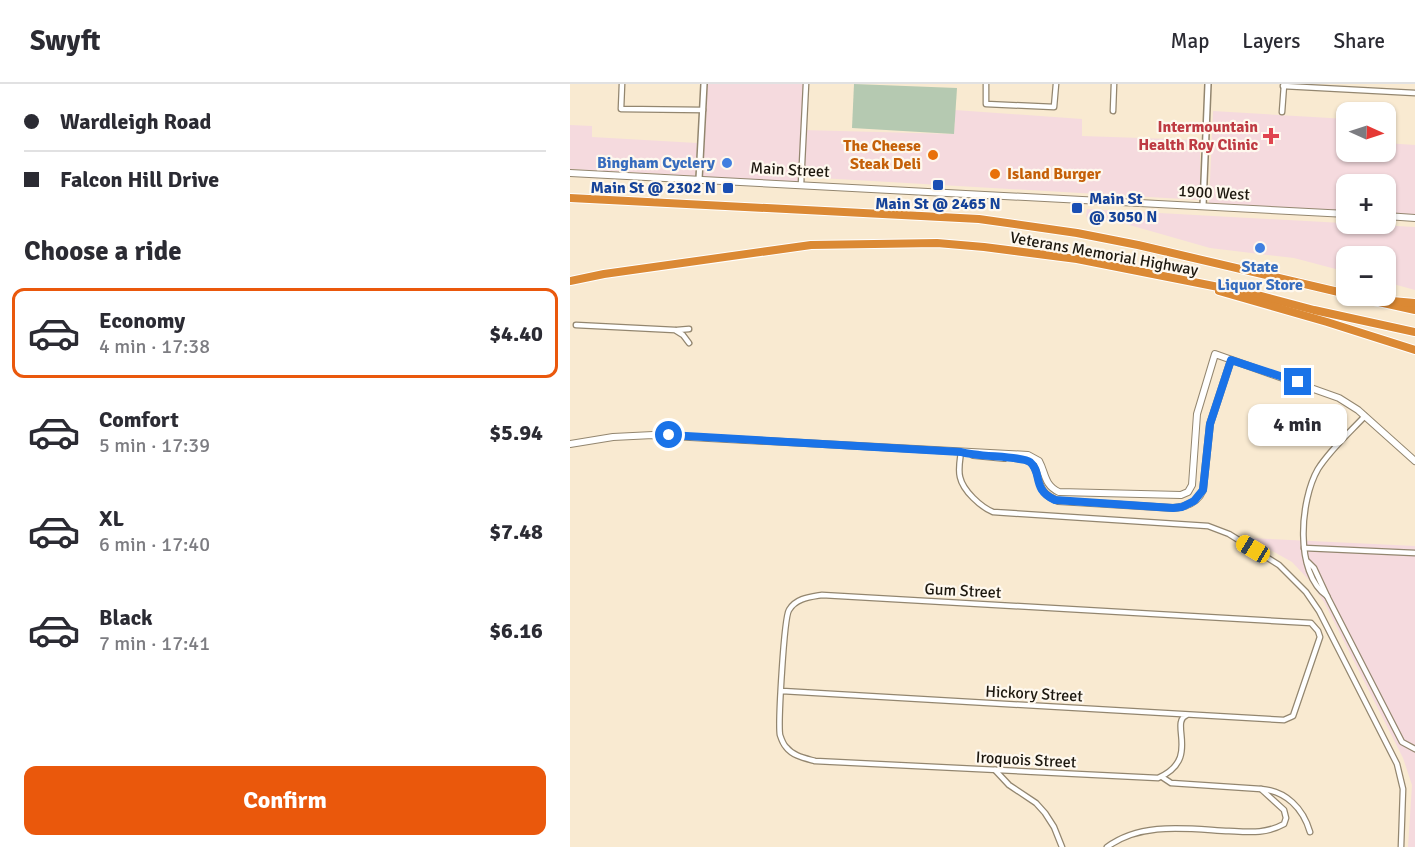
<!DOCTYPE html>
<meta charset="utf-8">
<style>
body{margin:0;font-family:Signika,sans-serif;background:#f7f7f7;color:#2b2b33;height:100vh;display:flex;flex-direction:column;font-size:22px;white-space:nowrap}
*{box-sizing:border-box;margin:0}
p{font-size:20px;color:#7c7c81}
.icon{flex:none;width:33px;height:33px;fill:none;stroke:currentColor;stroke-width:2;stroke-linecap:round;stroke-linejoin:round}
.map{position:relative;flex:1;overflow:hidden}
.panel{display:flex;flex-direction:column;background:#fff;width:570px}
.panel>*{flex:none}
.top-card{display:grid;align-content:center;height:132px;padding:0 24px;background:#fff}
.needle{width:39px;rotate:93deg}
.fabs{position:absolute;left:766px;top:18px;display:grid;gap:12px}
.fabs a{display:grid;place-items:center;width:60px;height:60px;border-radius:12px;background:#fff;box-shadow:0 2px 4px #0004;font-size:30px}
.end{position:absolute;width:27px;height:27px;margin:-14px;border:8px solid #1a73e8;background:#fff;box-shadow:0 0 0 3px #fff}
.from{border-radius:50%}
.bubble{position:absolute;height:42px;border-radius:12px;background:#fff;box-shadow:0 2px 4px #0004;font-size:20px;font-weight:700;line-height:42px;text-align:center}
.car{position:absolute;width:18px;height:36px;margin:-18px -9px;border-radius:8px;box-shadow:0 0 4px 2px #0007;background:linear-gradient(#f5c518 24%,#345 0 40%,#f5c518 0 76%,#345 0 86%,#f5c518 0)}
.top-card b{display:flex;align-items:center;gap:21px;height:57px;font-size:22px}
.top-card b+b{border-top:2px solid #e1e1e2}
.top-card i{width:15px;height:15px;background:#2b2b33}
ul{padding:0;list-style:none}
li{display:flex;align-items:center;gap:18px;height:90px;margin:0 12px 9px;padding:0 12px;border:3px solid transparent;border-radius:12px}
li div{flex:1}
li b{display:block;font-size:22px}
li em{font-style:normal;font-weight:700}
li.active{border-color:#ea580c}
li>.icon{width:54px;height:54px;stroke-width:1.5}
h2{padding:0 24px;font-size:27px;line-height:72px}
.action{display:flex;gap:12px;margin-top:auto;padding:12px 24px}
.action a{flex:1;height:69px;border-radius:12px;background:#ea580c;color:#fff;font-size:24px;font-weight:700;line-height:69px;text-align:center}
header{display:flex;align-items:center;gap:36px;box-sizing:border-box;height:84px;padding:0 30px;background:#fff;border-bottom:2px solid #e1e1e2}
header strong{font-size:28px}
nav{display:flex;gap:33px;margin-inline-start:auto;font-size:21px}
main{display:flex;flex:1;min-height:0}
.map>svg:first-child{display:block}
</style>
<header>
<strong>Swyft</strong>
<nav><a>Map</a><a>Layers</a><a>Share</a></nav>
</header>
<main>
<section class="panel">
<div class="top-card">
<b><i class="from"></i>Wardleigh Road</b>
<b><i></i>Falcon Hill Drive</b>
</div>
<h2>Choose a ride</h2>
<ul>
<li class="active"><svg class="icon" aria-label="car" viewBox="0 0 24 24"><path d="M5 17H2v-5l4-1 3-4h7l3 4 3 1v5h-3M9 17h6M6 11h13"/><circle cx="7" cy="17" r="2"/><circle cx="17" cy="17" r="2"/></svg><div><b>Economy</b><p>4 min · 17:38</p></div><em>$4.40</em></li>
<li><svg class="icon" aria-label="car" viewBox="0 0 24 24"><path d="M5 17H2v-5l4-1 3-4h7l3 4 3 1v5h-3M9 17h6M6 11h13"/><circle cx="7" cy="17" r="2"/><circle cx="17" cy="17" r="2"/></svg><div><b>Comfort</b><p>5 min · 17:39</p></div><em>$5.94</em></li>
<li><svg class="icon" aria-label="car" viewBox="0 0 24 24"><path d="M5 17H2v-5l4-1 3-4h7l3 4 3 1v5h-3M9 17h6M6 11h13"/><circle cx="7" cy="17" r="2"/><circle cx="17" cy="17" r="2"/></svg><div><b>XL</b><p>6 min · 17:40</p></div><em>$7.48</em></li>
<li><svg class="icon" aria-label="car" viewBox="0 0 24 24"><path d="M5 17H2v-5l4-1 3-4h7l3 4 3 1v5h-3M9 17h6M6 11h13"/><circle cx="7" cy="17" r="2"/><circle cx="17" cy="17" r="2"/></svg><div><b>Black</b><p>7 min · 17:41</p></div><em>$6.16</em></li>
</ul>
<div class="action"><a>Confirm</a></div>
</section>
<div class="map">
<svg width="845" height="763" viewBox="0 0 845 763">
<rect width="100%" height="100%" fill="#f9ead1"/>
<!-- commercial -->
<g fill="#f5dade">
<polygon points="136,0 234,0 232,46 384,50 385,26 512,35 512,52 630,56 630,116 233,93 231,66 228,100 130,95"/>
<polygon points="643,27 777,35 777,68 816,68 816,59 845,61 845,131 816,129 816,100 777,100 777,127 639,119"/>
<polygon points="0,41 22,42 22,53 127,59 125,92 0,85"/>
<polygon points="517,125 845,143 845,206 816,198 816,172 777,172 777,188 724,174 640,164 556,140 516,133"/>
<polygon points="679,454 845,462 845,763 838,763 842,701 833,674 754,518 739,496 722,478"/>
</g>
<!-- green -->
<polygon fill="#b5c9b1" points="284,0 387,4 384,50 282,44"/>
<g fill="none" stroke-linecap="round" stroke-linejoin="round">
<defs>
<g id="minor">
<polyline points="52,0 51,25 133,26"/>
<polyline points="416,0 416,20 484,23 486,0"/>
<polyline points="713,2 845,9"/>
<polyline points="543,27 544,0"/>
<polyline points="712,28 714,1"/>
<polyline points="231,100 236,0"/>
<polyline points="6,241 105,246 113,251 119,259"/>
<polyline points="107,246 119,245"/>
<path d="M391,368C390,376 388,385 390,393C393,407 411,423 423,428L638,442L659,450L709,481L736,508L749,527L827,680L833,705L831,763"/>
<polyline points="734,464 845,469"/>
<polyline points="738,478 744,484 757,512 832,658 845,665"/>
<path d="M757,512C724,489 730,416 748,385C760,366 779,349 795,332"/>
<path d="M212,607L714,636L723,632L750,553L748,547L741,539L252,511C240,513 226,514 219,526C214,534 208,639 210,651C211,654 214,661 216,663C223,672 234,674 245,677L588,694C632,675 598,638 617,631"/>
<polyline points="425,686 439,701 466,719 475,729 484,743 492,763"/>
<path d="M691,705C716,707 733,724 740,748"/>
<path d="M537,763C572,737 619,745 659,747C679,748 696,750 714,740L716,734L714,726L691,705L601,699L592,693"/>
</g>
<g id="tertiary">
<polyline points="129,95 134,0"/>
<polyline points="633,122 638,0"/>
</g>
<g id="secondary">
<polyline points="0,89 777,130"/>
<polyline points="816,132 845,134"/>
<path d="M0,360L43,353L83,351L458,371L469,377C476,390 474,401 489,408L611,411L618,408L622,401L627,330L645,270L769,314L788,326L845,377"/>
<polyline points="403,371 434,374"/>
<path d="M444,374L454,375L462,379C473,395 464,408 488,417L603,424C616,423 628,418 633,406L640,340L661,276"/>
</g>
<g id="motorway">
<polyline points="0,114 409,135 507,149 568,161 777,210"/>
<polyline points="0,197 34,190 241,161 367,159 414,163 507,175 684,210 744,226 845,248"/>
<polyline points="649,207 757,238 845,266"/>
<polyline points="782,212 845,226"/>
<polyline points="822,217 845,219"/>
</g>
</defs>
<!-- minor casing -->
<use href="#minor" stroke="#93866f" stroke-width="7"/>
<!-- tertiary casing -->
<use href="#tertiary" stroke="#93866f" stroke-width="8"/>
<!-- secondary casing -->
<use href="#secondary" stroke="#93866f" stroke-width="8"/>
<!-- motorway casing -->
<use href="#motorway" stroke="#fff" stroke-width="10"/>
<!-- minor -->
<use href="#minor" stroke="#fff" stroke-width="4.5"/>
<!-- tertiary -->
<use href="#tertiary" stroke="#fff" stroke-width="5"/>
<!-- secondary -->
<use href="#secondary" stroke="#fff" stroke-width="6"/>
<!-- motorway -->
<use href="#motorway" stroke="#db8934" stroke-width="8"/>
</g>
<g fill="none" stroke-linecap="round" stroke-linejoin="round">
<!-- route -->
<path stroke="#1a73e8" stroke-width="8" d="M99,351L391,368C406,373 453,372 460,378C473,389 461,405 485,416L603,424L612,423L624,417L633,406L640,340L661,276L728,298"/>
</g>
<!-- markers -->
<path fill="#e0444e" stroke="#fef8ee" stroke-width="2" d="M698 43h6v6h6v6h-6v6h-6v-6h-6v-6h6z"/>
<g fill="#e8710a" stroke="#fef8ee" stroke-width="2">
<circle cx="363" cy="71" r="6"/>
<circle cx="425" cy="90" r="6"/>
</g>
<g fill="#3f7fe0" stroke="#fef8ee" stroke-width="2">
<circle cx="157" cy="79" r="6"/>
<circle cx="690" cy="164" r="6"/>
</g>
<g fill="#1a4fb4" stroke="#fef8ee" stroke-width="2">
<rect x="362" y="95" width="12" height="12" rx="3"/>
<rect x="152" y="98" width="12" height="12" rx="3"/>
<rect x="501" y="118" width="12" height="12" rx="3"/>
</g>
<g text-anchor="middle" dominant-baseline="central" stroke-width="4.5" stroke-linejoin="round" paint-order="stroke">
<!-- health labels -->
<g font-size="16" font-weight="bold" fill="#be3a42" stroke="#fef8ee" text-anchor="end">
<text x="688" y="43">Intermountain<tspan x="688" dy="18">Health Roy Clinic</tspan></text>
</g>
<!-- food labels -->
<g font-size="16" font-weight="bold" fill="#c56008" stroke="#fef8ee" text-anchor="end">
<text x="351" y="62">The Cheese<tspan x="351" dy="18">Steak Deli</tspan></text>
<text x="437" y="90" text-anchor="start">Island Burger</text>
</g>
<!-- shop labels -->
<g font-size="16" font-weight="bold" fill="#366cbe" stroke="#fef8ee" text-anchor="end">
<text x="145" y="79">Bingham Cyclery</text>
<text x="690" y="183" text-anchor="middle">State<tspan x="690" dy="18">Liquor Store</tspan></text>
</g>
<!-- street labels -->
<g font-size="16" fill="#1d180f" stroke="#fef8ee">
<text transform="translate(220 86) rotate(3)">Main Street</text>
<text transform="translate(644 109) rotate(3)">1900 West</text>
<text transform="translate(534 170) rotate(10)">Veterans Memorial Highway</text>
<text transform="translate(393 507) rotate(3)">Gum Street</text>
<text transform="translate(464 610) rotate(3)">Hickory Street</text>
<text transform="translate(456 676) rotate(3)">Iroquois Street</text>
</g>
<!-- transit labels -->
<g font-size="16" font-weight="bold" fill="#164399" stroke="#fef8ee" text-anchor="end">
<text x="146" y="104">Main St @ 2302 N</text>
<text x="519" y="115" text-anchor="start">Main St<tspan x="519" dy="18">@ 3050 N</tspan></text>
<text x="368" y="120" text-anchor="middle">Main St @ 2465 N</text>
</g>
</g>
</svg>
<div class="fabs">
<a><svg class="needle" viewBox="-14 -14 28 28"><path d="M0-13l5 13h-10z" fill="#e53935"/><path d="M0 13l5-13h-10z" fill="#7c7c81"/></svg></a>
<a>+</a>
<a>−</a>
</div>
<i class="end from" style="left:99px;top:351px"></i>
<i class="end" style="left:728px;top:298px"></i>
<div class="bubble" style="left:678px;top:320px;width:99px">4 min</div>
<i class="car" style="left:683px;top:465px;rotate:301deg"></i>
</div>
</main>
